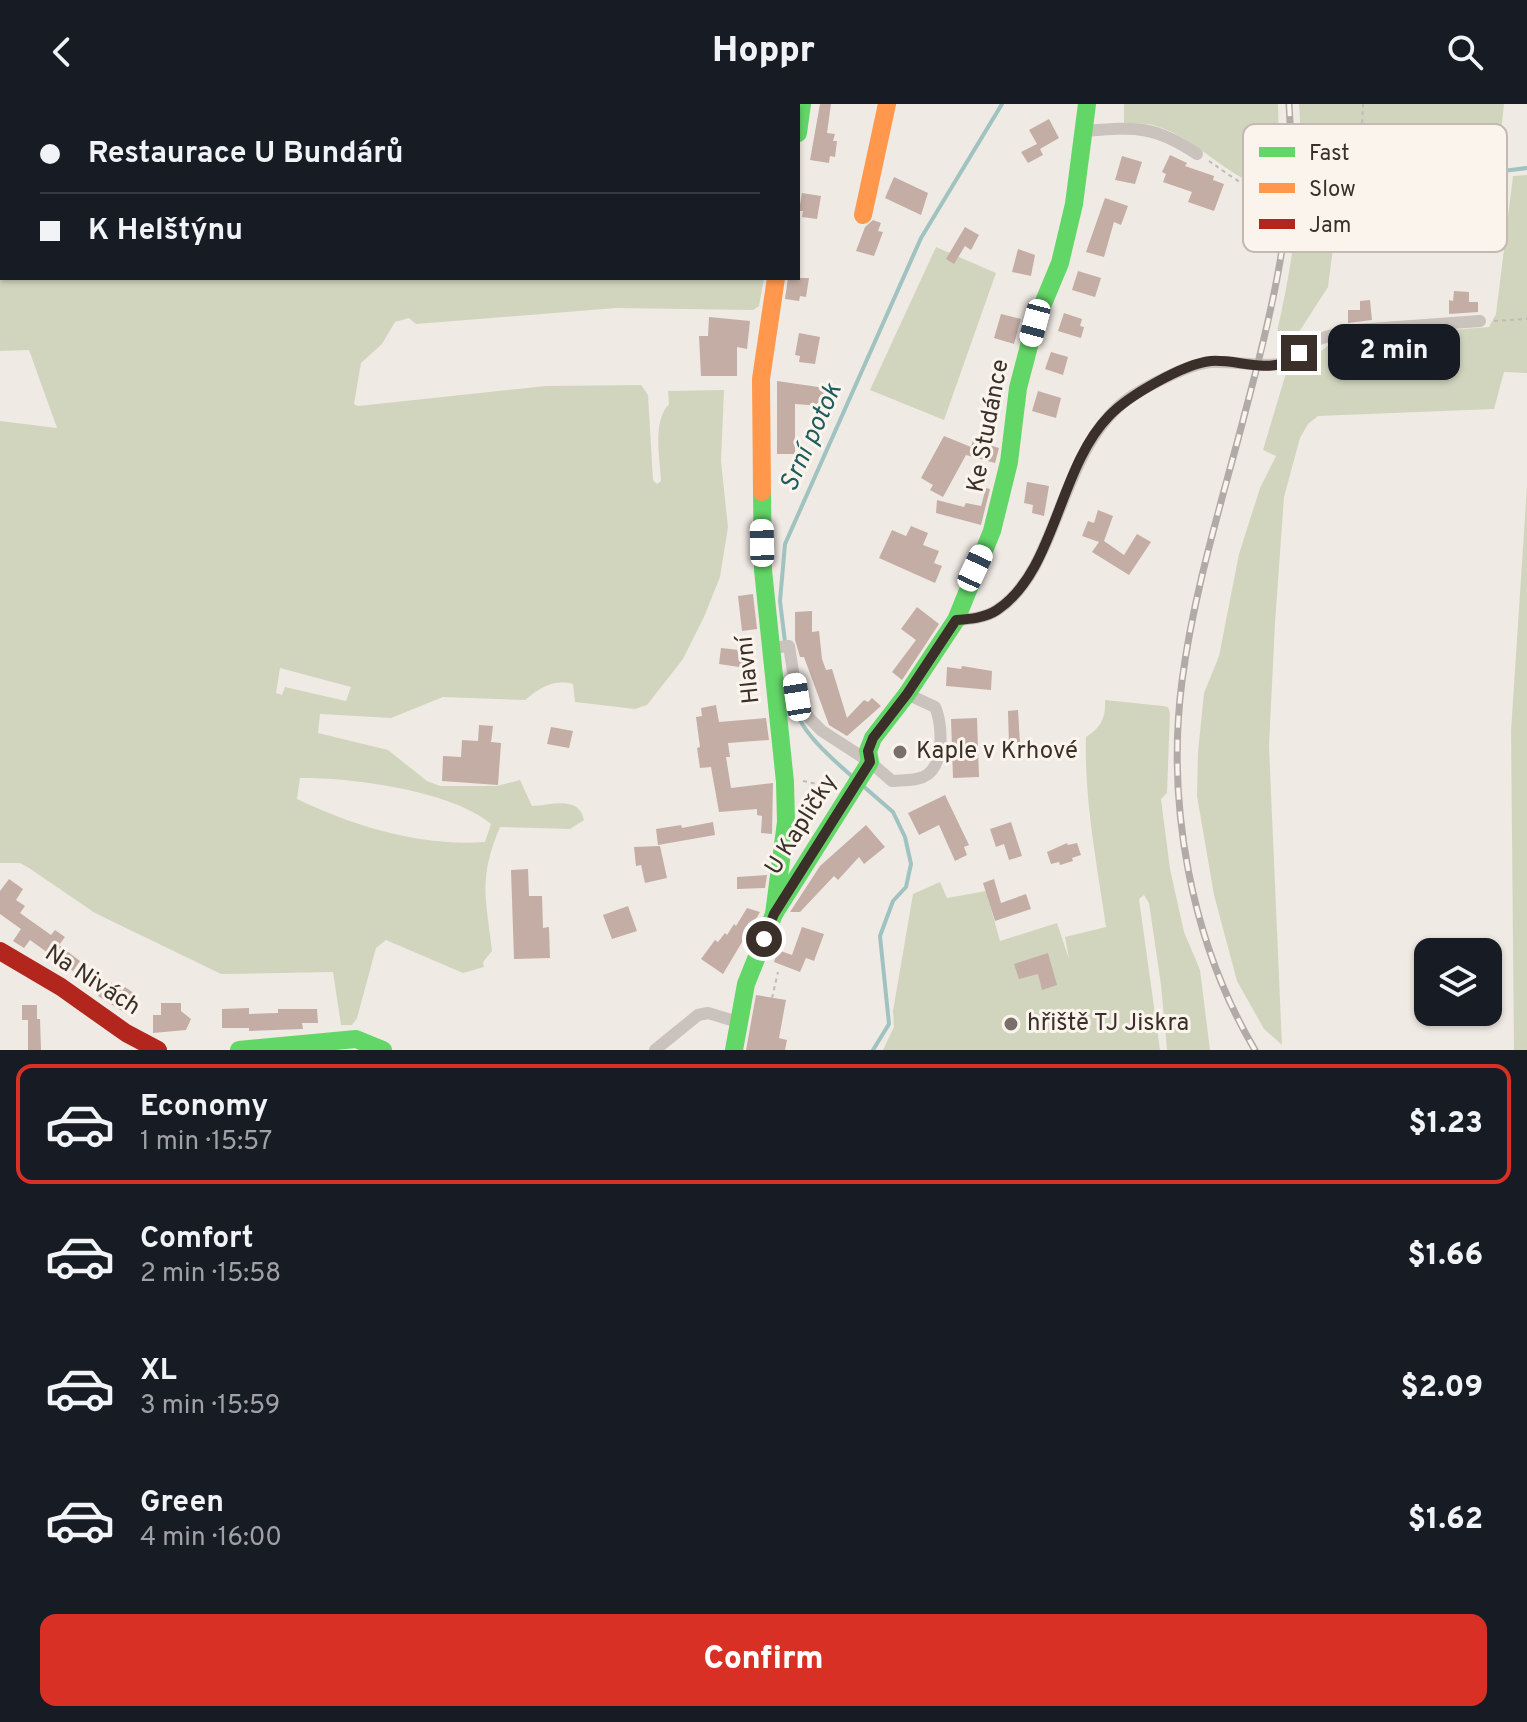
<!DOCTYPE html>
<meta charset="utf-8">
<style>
body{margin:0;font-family:Overpass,sans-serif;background:#242831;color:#f1f3f6;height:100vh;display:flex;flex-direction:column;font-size:30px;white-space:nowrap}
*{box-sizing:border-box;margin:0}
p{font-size:26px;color:#9ea1a6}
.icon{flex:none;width:44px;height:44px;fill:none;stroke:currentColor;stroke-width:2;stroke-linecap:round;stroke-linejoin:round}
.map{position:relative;height:946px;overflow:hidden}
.drawer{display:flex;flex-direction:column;background:#171b24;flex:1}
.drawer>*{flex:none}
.top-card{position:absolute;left:0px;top:0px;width:800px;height:176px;box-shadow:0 2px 6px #0004;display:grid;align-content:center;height:176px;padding:0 40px;background:#171b24}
.controls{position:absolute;left:1414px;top:834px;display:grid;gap:16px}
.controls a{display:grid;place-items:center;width:88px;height:88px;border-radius:16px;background:#171b24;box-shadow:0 2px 6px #0004;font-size:40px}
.end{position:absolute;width:36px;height:36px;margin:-18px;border:10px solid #3b2f2a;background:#fff;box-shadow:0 0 0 4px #fff}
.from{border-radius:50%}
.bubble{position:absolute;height:56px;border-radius:16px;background:#171b24;box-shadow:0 2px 6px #0004;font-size:26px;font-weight:800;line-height:56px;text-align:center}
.car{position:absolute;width:24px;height:48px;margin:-24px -12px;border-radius:10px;box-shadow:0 0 6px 2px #0007;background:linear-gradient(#fff 24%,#345 0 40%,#fff 0 76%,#345 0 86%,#fff 0)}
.top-card b{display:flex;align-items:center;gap:28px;height:76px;font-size:30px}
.top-card b+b{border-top:2px solid #363941}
.top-card i{width:20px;height:20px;background:#f1f3f6}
ul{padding:14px 0 0;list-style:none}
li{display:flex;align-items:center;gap:24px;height:120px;margin:0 16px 12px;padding:0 24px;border:4px solid transparent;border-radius:16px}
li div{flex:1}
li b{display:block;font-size:30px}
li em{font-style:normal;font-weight:800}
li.on{border-color:#d93025}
li>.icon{width:72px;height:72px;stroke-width:1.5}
.action{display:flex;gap:16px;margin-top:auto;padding:16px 40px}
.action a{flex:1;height:92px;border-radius:16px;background:#d93025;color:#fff;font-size:32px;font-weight:800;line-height:92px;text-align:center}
header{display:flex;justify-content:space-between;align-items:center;height:104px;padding:0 40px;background:#171b24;font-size:36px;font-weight:800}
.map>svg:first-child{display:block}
</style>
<header><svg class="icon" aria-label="back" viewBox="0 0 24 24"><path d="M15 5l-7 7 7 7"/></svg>Hoppr<svg class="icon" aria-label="search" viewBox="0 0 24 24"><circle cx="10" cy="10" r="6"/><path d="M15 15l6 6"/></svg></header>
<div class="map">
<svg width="1527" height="946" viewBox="0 0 1527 946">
<rect width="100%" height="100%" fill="#f0eae4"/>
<!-- green -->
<g fill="#d2d5be" fill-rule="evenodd">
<path d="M0,0H579L2,2V174H764L759,202L753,206L616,204L416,220L409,214L395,218L382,240L361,259L354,300L358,302L546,282L641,281L648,291L653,376L657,380L661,377C660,353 652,318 669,300L668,287L724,286L721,357L728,423L720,473L704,513L683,555L647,601L635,605L575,598L573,580C553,575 540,584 525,596L443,593L391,614L320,610L318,629L388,646L427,677L440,682H497L520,676L532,702C551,701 579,691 584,716L570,725L500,723C478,775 486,794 492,847L483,858L484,863L463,869L386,836L376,844L357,914L352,921H341L333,868L221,870L95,809L29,764L20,759H0V317L57,324L29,246L0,247ZM280,564L351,583L346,597L285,583L282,591L276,589ZM300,674C350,673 453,687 491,720L485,738C422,743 353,722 297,695Z"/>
<path d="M1124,0H1278L1280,87C1230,80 1202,36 1156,22C1147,19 1135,20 1124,20Z"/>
<path d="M1299,0H1504L1498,56L1482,77L1450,87L1404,96L1386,99L1359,95L1350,84L1338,106L1328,183L1299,228H1277C1294,152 1305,78 1299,0Z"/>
<polygon points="1527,71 1527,269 1504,268 1494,305 1318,312 1308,320 1300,334 1284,393 1275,519 1269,642 1282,941 1264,925 1237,877 1214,791 1197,692 1198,648 1204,589 1219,552 1239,450 1260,384 1276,352 1263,346 1286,269 1310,256 1330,240 1360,233 1489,223 1496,210 1513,72"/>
<polygon points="936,143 996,169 944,316 870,286"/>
<polygon points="1527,382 1527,946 1514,946 1511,627"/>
<path d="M1105,596L1163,602L1168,603L1170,609L1167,689L1161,695L1170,765L1184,828L1200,866L1210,946H1167L1161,881L1149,799L1144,791L1139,795L1160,946H883L894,923L893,907L913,790L940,778L947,794L986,787L1000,837L1057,819L1069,855L1065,833L1106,823C1097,760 1084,697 1086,633C1101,624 1106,613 1105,596Z"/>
</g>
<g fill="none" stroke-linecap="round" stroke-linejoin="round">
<!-- stream -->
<g stroke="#a0c3c1" stroke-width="4">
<polyline points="1302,97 1325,97 1338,92 1385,100 1411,98 1452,90 1503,67 1527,64"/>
<polyline points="785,538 780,497 785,440 921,134 1002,0"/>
<path d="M789,583C794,623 824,648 854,674"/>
<polyline points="863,682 893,708 905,733 911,760 906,783 893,797 880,832 889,920 873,946"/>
</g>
</g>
<!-- building -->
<g fill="#c4ada5">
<polygon points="820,0 831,0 827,29 835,30 833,37 837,37 835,53 830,52 829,59 810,56"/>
<polygon points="1049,15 1059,34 1040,45 1043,51 1028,59 1021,48 1037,40 1029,26"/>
<polygon points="1170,51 1187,59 1185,62 1214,72 1213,76 1224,80 1214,107 1188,98 1192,88 1163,78 1166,70 1162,68"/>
<polygon points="1122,52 1142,58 1135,80 1115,76"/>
<polygon points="894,73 928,89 921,111 885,94"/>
<polygon points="802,89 821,92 817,115 802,113 803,107 799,107"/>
<polygon points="1105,94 1128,102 1121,121 1114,118 1104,153 1086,148"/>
<polygon points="873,116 881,119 878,127 883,128 874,152 856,147 865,123"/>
<polygon points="965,123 979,131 971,146 965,142 954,160 946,155"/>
<polygon points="1018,145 1035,151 1031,172 1012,168"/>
<polygon points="1078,167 1101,174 1095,193 1072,186"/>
<polygon points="788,174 809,174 806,193 800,192 799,197 785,195"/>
<polygon points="1454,187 1469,188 1469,198 1478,198 1478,208 1449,210 1449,196 1453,197"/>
<polygon points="1370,196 1372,216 1348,219 1348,206 1360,206 1360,197"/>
<polygon points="1064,209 1082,215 1080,222 1084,223 1081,234 1058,227"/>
<polygon points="1001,210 1021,215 1014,240 994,234"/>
<polygon points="709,213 750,217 747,245 737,243 737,272 701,272 699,232 708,232"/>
<polygon points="799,229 820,233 815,260 799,258 800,252 795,251"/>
<polygon points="1051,248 1068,253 1063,271 1045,265"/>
<polygon points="777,277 825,284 823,302 795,300 795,350 777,350"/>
<polygon points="1038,287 1061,294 1056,314 1032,307"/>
<polygon points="944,332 971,343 973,336 999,344 995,359 966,351 943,393 930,386 933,381 921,374"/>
<polygon points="1027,378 1049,382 1044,412 1032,409 1033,401 1024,399"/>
<polygon points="986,384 990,385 981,421 936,409 937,396 964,403 966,399 981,402"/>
<polygon points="1098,406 1113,412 1104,437 1124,451 1137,430 1151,438 1129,471 1092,448 1099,438 1082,432 1088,417 1094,419"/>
<polygon points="911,422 928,429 923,441 939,447 934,459 942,462 935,479 879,454 892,426 906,432"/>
<polygon points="753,490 757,525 742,527 738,492"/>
<polygon points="917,503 939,520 902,576 892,568 916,536 901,525"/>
<polygon points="812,507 812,528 819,527 822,555 826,566 832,565 847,614 864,596 868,598 872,594 881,602 847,632 829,621 804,553 800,553 795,536 795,508"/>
<polygon points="721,544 748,547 746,564 719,560"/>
<polygon points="962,562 992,567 991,586 946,582 947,563 961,565"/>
<polygon points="716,601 719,618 766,614 769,636 728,639 730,653 726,653 731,684 773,679 772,730 761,729 762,712 757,711 757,705 719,708 711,663 700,664 697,644 700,643 696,613 702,612 701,604"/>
<polygon points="1018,606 1020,639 1009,641 1008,607"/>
<polygon points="977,614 979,673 953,674 951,615"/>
<polygon points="479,621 493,622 491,638 501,639 498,681 442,677 443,652 461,653 462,636 478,637"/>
<polygon points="551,623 573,627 569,644 547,640"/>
<polygon points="945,691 969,741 964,743 967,751 955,757 939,721 919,731 908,709"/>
<polygon points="713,718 715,731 658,741 656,725 681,721 682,724"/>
<polygon points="1011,718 1022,752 1009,756 1004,740 996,743 990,725"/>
<polygon points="866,721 885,743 864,760 859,753 838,776 834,772 800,808 790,808 820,762"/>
<polygon points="1067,739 1068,741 1077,739 1081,751 1072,754 1073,757 1060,761 1059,758 1051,760 1047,748"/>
<polygon points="660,742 667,774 645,779 641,761 636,762 634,743"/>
<polygon points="528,765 529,792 542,792 543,824 549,823 550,854 514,855 511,766"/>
<polygon points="767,771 765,784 737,785 737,773"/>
<polygon points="9,775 23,785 16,796 25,802 20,809 51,831 55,826 65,833 59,841 80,857 73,867 30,836 24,844 13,837 21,825 0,810 0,787"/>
<polygon points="994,775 1001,799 1026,790 1031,805 995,817 983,779"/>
<polygon points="628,802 637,827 612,835 603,811"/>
<polygon points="747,804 760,808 723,870 701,855 715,836 718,838 725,829 727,831 734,820 736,822"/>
<polygon points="802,823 824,830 814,857 806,854 800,868 774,858 778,846 792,851"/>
<polygon points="1048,849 1057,881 1042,886 1038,870 1019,875 1014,860"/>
<polygon points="109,877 122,887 125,883 138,892 125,909 98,892 101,888 100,882 106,881"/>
<polygon points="756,891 786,896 779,934 787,936 785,946 746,946"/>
<polygon points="161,899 181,899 181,907 191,915 186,926 153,929 153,911 161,911"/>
<polygon points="22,901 37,901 37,915 40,915 41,946 28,946 28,916 22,916"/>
<polygon points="249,904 249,910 278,909 278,905 317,905 318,919 302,919 303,925 249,927 249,924 222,924 222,905"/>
</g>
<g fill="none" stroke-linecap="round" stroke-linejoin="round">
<!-- path -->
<g stroke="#c2bab5" stroke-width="2" stroke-dasharray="4 4" stroke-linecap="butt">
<path d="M1209,57C1225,68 1243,82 1262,89C1271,92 1282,91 1292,92C1351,97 1362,49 1363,0"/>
<polyline points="1494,217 1527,215"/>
<polyline points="803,677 836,684"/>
<polyline points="772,894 778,868"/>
</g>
<!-- street -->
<g stroke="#c9c2bd" stroke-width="12">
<path d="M1085,27C1135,23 1154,21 1197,50"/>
<path d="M956,516C970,515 985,514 997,506C1059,466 1058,351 1125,297C1142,284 1192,258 1213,258C1235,257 1258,263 1280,260C1293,258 1304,243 1315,237C1327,231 1343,229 1356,226L1480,217"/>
<path d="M770,544L789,542L797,593L809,614L822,627L870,658L892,677C902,676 914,677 923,673C945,664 943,621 935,603L907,590"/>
<polyline points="655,946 698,911 708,909 738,918"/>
</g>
<!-- fast -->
<g stroke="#63d668" stroke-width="18">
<polyline points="798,29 802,0"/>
<polyline points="774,810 870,658 868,647 873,634 907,590 956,516 992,427 1009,358 1018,284 1035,219 1060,159 1074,100 1087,0"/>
<polyline points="239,946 356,935 383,946"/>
<polyline points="734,946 746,880 774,810 786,718 785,678 763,466 762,388"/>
</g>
<!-- slow -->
<g stroke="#ff974d" stroke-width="18">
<polyline points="863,111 887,0"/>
<polyline points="762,388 761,275 776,174"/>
</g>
<!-- jam -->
<polyline stroke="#b3261e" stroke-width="18" points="0,847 61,883 126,929 158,946"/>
<defs>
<path id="rail" d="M1255,946C1191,838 1166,701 1182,577C1194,485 1223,394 1246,305C1273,204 1297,105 1289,0"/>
</defs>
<!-- rail casing -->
<use href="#rail" stroke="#b1aba7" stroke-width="7"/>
<!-- rail -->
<use href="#rail" stroke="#fbf4ed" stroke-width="4" stroke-dasharray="12" stroke-linecap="butt"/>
</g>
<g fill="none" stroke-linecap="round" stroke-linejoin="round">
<!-- route -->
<path stroke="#3b2f2a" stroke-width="10" d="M764,835L774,810L870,658L868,647L873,634L907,590L956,516C970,515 985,514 997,506C1056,467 1058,364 1109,312C1128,292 1183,260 1211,257C1233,255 1262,267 1284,259C1289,257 1295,252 1299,249"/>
</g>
<!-- markers -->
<g fill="#7a706b" stroke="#fbf4ed" stroke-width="3">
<circle cx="900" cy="648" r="8"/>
<circle cx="1011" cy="920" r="8"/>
</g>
<g text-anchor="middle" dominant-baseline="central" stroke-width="6" stroke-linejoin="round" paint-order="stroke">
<!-- street labels -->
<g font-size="24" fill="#3b2f2a" stroke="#fbf4ed">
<text transform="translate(989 322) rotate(-79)">Ke Studánce</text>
<text transform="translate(749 566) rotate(-96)">Hlavní</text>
<text transform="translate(802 721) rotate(-58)">U Kapličky</text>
<text transform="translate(92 877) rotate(33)">Na Nivách</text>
</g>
<!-- poi labels -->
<g font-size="24" fill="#3b2f2a" stroke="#fbf4ed" text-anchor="start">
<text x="916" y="648">Kaple v Krhové</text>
<text x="1027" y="920">hřiště TJ Jiskra</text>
</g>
<!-- water labels -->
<g font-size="26" font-style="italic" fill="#1e5d5e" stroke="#fbf4ed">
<text transform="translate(812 334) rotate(-66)">Srní potok</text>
</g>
</g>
<!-- legend -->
<rect x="1243" y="20" width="264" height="128" rx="12" fill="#fbf4ed" stroke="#c1b9b2" stroke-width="2"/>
<rect x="1259" y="43" width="36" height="10" fill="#63d668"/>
<rect x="1259" y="79" width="36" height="10" fill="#ff974d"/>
<rect x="1259" y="115" width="36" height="10" fill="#b3261e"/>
<g font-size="22" fill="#3b2f2a">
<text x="1309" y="56">Fast</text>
<text x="1309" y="92">Slow</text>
<text x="1309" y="128">Jam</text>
</g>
</svg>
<div class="controls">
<a><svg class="icon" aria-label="layers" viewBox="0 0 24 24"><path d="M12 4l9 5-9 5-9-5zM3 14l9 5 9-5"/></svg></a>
</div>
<i class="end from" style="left:764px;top:835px"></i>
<i class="end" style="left:1299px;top:249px"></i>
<div class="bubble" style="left:1328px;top:220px;width:132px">2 min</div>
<i class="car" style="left:1035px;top:219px;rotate:195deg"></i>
<i class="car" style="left:762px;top:439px;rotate:359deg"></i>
<i class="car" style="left:975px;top:464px;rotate:25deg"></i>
<i class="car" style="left:797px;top:593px;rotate:351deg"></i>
<div class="top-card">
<b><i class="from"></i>Restaurace U Bundárů</b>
<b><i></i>K Helštýnu</b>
</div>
</div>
<section class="drawer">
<ul>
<li class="on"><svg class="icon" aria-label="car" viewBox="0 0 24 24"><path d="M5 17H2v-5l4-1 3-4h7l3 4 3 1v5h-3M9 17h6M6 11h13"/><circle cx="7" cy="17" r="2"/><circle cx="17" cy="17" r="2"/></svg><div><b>Economy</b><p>1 min · 15:57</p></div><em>$1.23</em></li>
<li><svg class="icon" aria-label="car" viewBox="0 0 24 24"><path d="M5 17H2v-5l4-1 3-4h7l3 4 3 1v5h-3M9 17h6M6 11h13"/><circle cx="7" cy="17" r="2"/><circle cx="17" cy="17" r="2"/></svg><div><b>Comfort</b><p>2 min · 15:58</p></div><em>$1.66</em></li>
<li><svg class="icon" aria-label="car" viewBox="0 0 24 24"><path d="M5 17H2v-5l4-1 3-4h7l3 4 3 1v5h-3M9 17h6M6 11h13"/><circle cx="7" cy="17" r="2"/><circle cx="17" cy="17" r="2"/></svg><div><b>XL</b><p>3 min · 15:59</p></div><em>$2.09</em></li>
<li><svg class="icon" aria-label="car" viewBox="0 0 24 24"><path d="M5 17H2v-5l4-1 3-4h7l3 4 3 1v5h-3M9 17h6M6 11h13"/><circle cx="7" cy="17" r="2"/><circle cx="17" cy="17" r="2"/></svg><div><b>Green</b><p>4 min · 16:00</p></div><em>$1.62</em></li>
</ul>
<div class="action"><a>Confirm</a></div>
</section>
